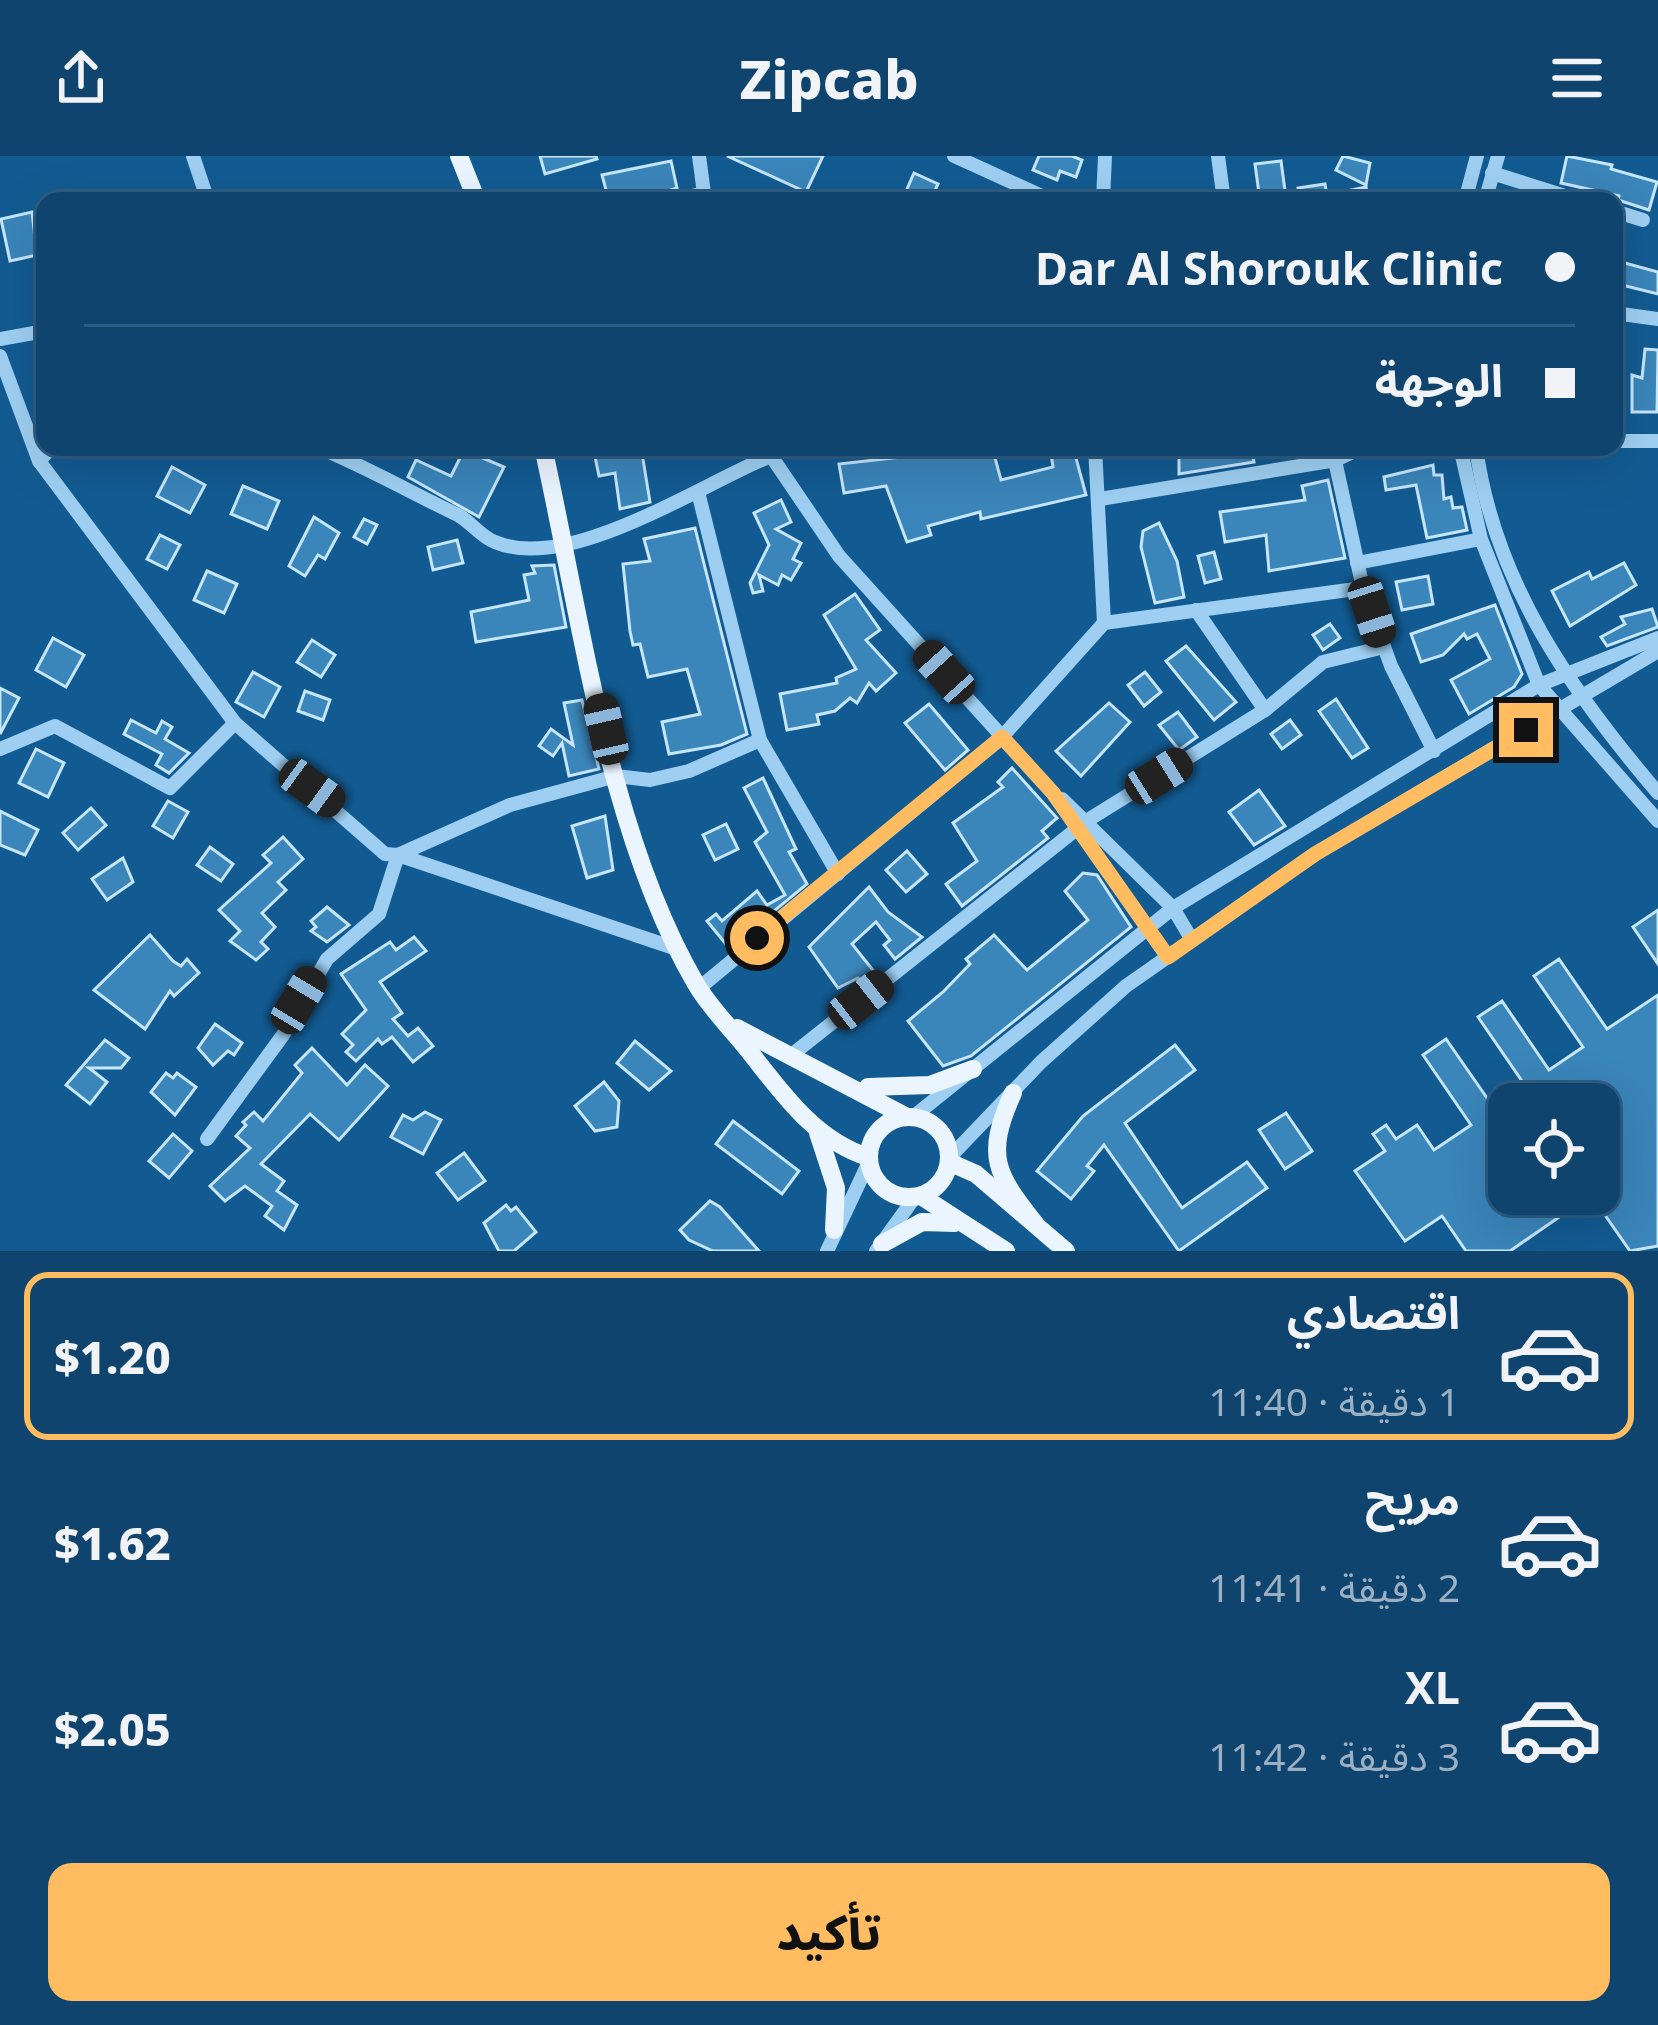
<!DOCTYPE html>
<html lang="ar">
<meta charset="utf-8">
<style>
body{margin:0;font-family:"Noto Sans","Noto Sans Arabic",sans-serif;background:#1c4e76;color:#f1f3f6;direction:rtl;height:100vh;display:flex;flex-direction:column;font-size:45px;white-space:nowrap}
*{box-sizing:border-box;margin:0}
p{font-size:39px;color:#9bb0c2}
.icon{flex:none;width:66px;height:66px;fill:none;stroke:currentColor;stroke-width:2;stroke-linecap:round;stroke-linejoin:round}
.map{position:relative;height:1095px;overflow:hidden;direction:ltr}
.sheet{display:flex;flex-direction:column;background:#0e446e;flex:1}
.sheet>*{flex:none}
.guide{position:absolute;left:36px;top:36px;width:1587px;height:264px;border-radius:24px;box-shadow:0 12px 48px #0002,0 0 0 3px #2e5c81;direction:rtl;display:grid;align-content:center;height:264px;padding:0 48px;background:#0e446e}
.fabs{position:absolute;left:1488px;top:927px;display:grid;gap:24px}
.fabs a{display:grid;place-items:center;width:132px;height:132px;border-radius:24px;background:#0e446e;box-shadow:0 12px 48px #0002,0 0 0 3px #2e5c81;font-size:60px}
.end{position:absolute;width:54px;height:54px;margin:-27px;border:15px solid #ffbc60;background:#111;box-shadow:0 0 0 6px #111}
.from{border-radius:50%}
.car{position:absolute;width:36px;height:72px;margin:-36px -18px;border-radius:15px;box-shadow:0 0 9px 3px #0007;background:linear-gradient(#222 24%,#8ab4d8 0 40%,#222 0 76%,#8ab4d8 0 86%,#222 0)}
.guide b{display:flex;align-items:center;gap:42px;height:114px;font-size:45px}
.guide b+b{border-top:3px solid #2e5c81}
.guide i{width:30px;height:30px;background:#f1f3f6}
ul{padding:21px 0 0;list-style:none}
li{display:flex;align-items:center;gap:36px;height:168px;margin:0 24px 18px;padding:0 24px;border:6px solid transparent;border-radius:24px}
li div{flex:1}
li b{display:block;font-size:45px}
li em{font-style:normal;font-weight:800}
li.on{border-color:#ffbc60}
li>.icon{width:108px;height:108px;stroke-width:1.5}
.primary-button{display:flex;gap:24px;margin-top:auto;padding:24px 48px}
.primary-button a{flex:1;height:138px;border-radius:24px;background:#ffbc60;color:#111;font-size:48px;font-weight:800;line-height:138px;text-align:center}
header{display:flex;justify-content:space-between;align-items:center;height:156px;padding:0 48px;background:#0e446e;font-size:54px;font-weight:800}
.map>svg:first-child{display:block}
</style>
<header><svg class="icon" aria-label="menu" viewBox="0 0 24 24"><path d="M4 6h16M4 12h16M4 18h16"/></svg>Zipcab<svg class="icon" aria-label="share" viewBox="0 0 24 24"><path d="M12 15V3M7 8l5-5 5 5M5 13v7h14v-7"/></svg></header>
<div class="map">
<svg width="1658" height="1095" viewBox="0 0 1658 1095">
<rect width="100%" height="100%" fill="#125b92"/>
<!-- building -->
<g fill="#3a85ba" stroke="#c6e6fd" stroke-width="3" fill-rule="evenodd">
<polygon points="540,0 596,0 597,3 545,18"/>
<polygon points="727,0 823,0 806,36"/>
<polygon points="1039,0 1072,0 1082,4 1076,21 1060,15 1057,24 1033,14"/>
<polygon points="1343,0 1370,7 1366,29 1336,14"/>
<polygon points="1567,0 1612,9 1611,13 1657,26 1649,54 1618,44 1619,40 1561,27"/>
<polygon points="671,5 677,32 639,45 609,45 602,19"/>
<polygon points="1281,5 1286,42 1260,45 1255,8"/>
<polygon points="914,17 938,28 930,45 904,40"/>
<polygon points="1325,28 1327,39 1366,31 1369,45 1300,45 1298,32"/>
<polygon points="32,56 37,99 10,105 1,63"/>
<polygon points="1614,104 1658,116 1658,138 1614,127"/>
<polygon points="1645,193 1658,194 1657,256 1632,256 1632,219 1642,222"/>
<polygon points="593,291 641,291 650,346 620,353 615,317 599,320"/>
<polygon points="992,291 1001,324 1053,311 1050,291 1073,291 1086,339 981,363 980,356 928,370 931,379 907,386 886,330 844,337 839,308"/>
<polygon points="1179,291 1251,291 1254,306 1179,318"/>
<polygon points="464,294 504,311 479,361 408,321 416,304 451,320"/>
<polygon points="1433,309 1434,319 1442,319 1444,343 1451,341 1453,352 1462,351 1467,374 1427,382 1416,329 1386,334 1384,321"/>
<polygon points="172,311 205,329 190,357 157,340"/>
<polygon points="1328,324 1345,402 1269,415 1266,379 1225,386 1220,356 1305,344 1302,330"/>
<polygon points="243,330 279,345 267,373 231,358"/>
<polygon points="781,344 791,366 776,373 801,387 793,403 801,407 791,424 782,419 778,429 759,419 763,435 753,437 750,427 769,389 754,357"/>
<polygon points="314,361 339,377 325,403 318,399 305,420 289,410"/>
<polygon points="364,363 377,369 367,388 354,381"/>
<polygon points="1159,367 1177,405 1184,441 1155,447 1141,391 1143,375"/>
<polygon points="695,372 747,578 721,589 669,598 662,566 700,558 687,513 648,521 640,488 633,489 630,475 623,408 650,405 644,383"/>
<polygon points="160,379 180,389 167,413 147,403"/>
<polygon points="457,384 463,407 433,414 428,391"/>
<polygon points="1214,396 1221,423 1205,427 1198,400"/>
<polygon points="1624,407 1636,429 1570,470 1552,435 1589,416 1592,423"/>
<polygon points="554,409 566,471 476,486 471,456 529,444 524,419 535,417 532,410"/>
<polygon points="207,415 237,428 224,457 194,444"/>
<polygon points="1428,420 1433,448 1402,454 1396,426"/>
<polygon points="855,438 880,474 866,484 896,517 876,535 869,527 857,547 850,542 835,555 817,559 819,568 787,574 780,538 837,527 836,522 856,513 824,459"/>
<polygon points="1495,449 1522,518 1514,531 1469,558 1451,524 1490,503 1477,478 1467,483 1464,478 1443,499 1421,506 1411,478"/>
<polygon points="1652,453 1658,471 1607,490 1601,481 1625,468 1621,461"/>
<polygon points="1330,468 1340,482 1323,494 1313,479"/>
<polygon points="53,482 84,499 66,531 36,514"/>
<polygon points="312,484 335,499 321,521 297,506"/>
<polygon points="1186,490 1236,546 1214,564 1166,505"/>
<polygon points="253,516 280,531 264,561 236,546"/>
<polygon points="1145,516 1161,536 1144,550 1128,529"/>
<polygon points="0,532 19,542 0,578"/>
<polygon points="305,535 330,544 323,564 298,555"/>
<polygon points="1336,543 1368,592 1352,602 1319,555"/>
<polygon points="582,544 599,613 569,620 562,587 553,600 539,590 551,573 573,589 564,547"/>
<polygon points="1109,547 1130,566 1081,620 1056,595"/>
<polygon points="929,548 968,594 945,614 905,567"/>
<polygon points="1178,556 1197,581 1179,594 1159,569"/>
<polygon points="131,564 156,577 162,565 172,571 165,583 189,597 169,617 156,609 162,598 124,578"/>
<polygon points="1290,564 1301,579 1282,593 1271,578"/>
<polygon points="36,593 64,607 48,641 19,627"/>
<polygon points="1012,612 1057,662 1042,675 1048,682 962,750 946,728 977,705 953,667 1003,631 998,626"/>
<polygon points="763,622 796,693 789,696 807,728 729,792 707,765 716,758 722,765 757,735 767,749 785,739 755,686 767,676 744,632"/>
<polygon points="1259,634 1285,670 1254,689 1229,656"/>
<polygon points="168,645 188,656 173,682 153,670"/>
<polygon points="91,652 106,669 78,694 63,677"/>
<polygon points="0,655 38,674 25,699 0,689"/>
<polygon points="605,660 613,714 587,722 572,670"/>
<polygon points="726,668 738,693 715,704 703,679"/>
<polygon points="283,681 303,703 278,726 286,734 262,757 275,771 261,786 268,793 256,804 230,785 240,775 219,754 271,707 263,699"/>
<polygon points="210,691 233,708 221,725 197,709"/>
<polygon points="907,695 927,718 906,736 886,714"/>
<polygon points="123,702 133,726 107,744 92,723"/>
<polygon points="1083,717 1097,719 1131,771 971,900 943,910 908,865 943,836 970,808 966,803 994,779 1027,814 1088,764 1065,735"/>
<polygon points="869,731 888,756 922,781 895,803 884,789 890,784 876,766 852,788 876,818 863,828 858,822 838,832 809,791"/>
<polygon points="327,751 349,769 327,786 311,775 316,771 311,765"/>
<polygon points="1658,754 1658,808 1633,771"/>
<polygon points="150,779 173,805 181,810 187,803 199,817 174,840 170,835 145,873 94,834"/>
<polygon points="414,781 426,795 380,826 402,857 393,863 408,880 418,872 433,890 413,906 392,881 382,888 378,883 356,905 346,896 353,889 342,878 366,854 341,818 390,786 396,794"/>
<path d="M1559,803L1607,873L1658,839V1090L1630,1095L1591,1039L1510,1095H1466L1442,1060L1405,1085L1355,1015L1385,995L1373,978L1386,969L1396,983L1417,969L1434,994L1471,969L1423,899L1446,883L1494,952L1526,931L1478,861L1502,845L1549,914L1583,891L1534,820ZM1550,938L1557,948H1599V1038H1509V948H1534Z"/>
<polygon points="215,868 242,887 234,899 228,895 213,909 198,892"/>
<polygon points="105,884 129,902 121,912 89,912 107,926 90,948 66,929"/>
<polygon points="635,885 671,915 649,934 617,907"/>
<polygon points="1175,889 1195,914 1125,967 1182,1052 1247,1006 1267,1032 1179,1095 1104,989 1087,1010 1094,1015 1071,1043 1037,1015 1083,960"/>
<polygon points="312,892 347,929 365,909 388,930 339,984 310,958 261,1008 284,1025 277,1035 297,1049 284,1074 265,1060 272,1050 245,1030 225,1045 210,1030 250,992 236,980 246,969 243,966 254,956 263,965 302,917 295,909"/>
<polygon points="166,917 173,922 177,917 196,931 175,959 151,936"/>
<polygon points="604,926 619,945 617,971 595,975 575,950"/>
<polygon points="425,956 441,964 423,998 391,981 403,959 413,964"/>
<polygon points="1286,957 1312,995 1285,1013 1259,974"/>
<polygon points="733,965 799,1015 782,1038 716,988"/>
<polygon points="173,978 192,995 169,1022 149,1005"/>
<polygon points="464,997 485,1025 458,1044 437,1017"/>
<polygon points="710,1045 720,1051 759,1095 713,1095 689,1084 680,1074"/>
<polygon points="506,1049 511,1055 516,1051 536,1076 514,1095 499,1095 484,1067"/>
</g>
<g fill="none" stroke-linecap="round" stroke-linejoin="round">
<!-- minor -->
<g stroke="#9ecff2" stroke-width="14">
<polyline points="193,0 208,45"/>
<polyline points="699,0 705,45"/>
<polyline points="954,0 1053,45"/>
<polyline points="1218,0 1224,45"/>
<polyline points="1492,17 1581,45"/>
<polyline points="673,45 704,37"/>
<polyline points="1103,45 1105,0"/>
<polyline points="1465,45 1477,0"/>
<polyline points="1485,45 1498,0"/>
<polyline points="1614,55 1643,64"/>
<polyline points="1614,157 1658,163"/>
<polyline points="0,183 45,175"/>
<polyline points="0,200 39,305 235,567 385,698 398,699 510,649 616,620 650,624 689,615 760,584"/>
<polyline points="1614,285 1658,285"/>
<path d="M318,291C366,311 412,337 458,359C471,366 481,381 495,386C575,420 719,314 795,291"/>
<polyline points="765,291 839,400 1053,637 1168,801"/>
<polyline points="1095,291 1104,467"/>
<polyline points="1332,291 1363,432 1391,510 1434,595"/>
<polyline points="1460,291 1481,383 1539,529 1658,665"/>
<path d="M1476,291C1494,427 1572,536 1658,637"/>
<polyline points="39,305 52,291"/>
<polyline points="698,336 760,584 838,718"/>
<polyline points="1100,343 1336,304 1363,291"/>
<polyline points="1357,407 1481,383"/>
<polyline points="1196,454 1265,554"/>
<polyline points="0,593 55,570 170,632 235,567"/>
<polyline points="1062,643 1173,752 1192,784"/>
<polyline points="698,833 1002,581 1104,467 1363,432"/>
<polyline points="789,901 1088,664 1265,554 1323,506 1384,491"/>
<polyline points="913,961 1173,752 1539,529 1658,482"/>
<polyline points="207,983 283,879 327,803 379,758 398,699 677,793"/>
<polyline points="949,1002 1041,906 1126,830 1315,698 1658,495"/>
<polyline points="827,1095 869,1006"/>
<polyline points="876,1095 915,1041"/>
</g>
<!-- major -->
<g stroke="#eaf5ff" stroke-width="18">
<polyline points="459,0 477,45"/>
<path d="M543,291C581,461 608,678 696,828C711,854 735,876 753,900C785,941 817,985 868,1001"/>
<polyline points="737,872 907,961"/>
<polyline points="868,931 930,929 973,913"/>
<path d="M1013,937C984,1001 996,1018 1037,1070"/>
<circle cx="909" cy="1001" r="40"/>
<polyline points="818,977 836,1032 834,1074"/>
<polyline points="949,1006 976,1018 1066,1095"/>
<polyline points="921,1040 1006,1095"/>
<polyline points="882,1088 922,1066 955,1067"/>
</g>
</g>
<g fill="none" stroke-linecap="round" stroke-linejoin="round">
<!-- route -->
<polyline stroke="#ffbc60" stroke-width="15" points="757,782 1002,581 1053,637 1168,801 1315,698 1526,574"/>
</g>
</svg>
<div class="fabs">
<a><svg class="icon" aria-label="locate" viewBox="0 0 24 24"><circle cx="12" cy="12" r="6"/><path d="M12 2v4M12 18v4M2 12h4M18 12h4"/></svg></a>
</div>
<i class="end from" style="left:757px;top:782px"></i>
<i class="end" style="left:1526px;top:574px"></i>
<i class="car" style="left:1372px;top:456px;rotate:162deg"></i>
<i class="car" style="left:944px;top:516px;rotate:318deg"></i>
<i class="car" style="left:606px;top:573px;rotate:347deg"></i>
<i class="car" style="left:1159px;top:620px;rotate:58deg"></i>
<i class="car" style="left:312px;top:632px;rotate:126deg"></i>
<i class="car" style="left:299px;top:844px;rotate:31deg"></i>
<i class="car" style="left:861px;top:844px;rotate:52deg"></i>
<div class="guide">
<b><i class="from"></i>Dar Al Shorouk Clinic</b>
<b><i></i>الوجهة</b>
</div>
</div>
<section class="sheet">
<ul>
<li class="on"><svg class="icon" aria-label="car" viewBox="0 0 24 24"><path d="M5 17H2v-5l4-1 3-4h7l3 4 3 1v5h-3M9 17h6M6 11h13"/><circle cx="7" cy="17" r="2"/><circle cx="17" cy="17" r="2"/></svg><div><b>اقتصادي</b><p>1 دقيقة · 11:40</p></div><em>$1.20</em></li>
<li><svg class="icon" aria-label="car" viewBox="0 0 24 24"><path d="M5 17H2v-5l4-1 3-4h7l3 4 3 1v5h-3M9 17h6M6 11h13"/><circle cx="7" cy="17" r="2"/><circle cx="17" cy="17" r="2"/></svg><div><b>مريح</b><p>2 دقيقة · 11:41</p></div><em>$1.62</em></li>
<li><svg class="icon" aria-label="car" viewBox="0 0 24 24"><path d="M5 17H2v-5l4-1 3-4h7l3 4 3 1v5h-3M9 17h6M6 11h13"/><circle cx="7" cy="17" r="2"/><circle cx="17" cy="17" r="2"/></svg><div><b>XL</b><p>3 دقيقة · 11:42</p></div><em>$2.05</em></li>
</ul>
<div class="primary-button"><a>تأكيد</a></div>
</section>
